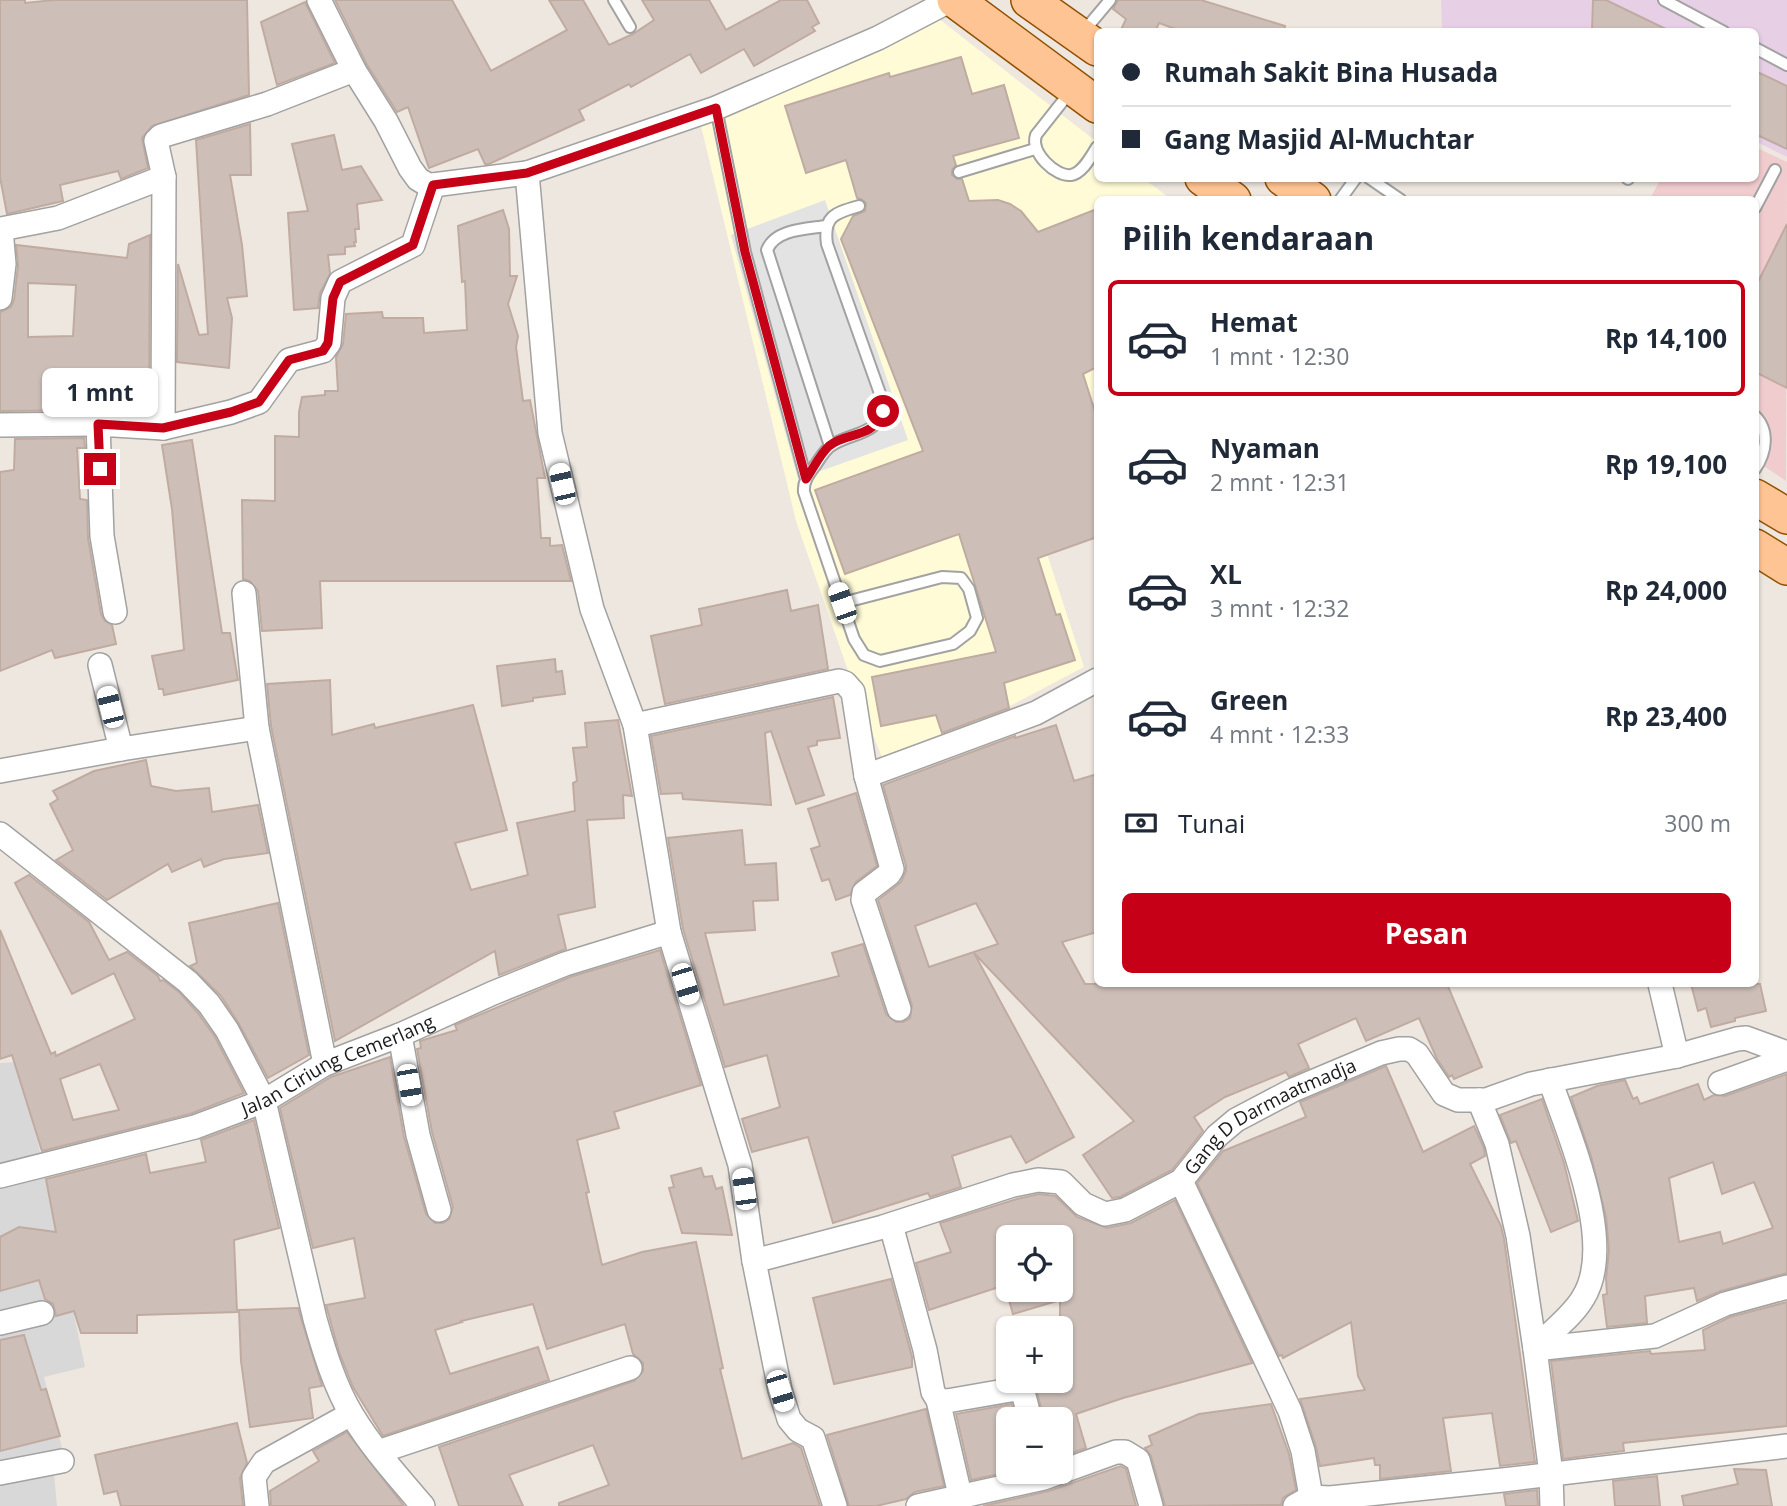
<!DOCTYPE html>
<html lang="id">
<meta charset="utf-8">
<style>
body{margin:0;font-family:"Open Sans",sans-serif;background:#f6f6f7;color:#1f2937;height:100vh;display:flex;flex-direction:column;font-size:26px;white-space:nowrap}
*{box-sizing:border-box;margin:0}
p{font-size:23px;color:#747a83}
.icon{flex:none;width:38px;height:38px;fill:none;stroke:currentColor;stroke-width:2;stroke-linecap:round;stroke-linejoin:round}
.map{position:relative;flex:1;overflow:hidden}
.drawer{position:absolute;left:1094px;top:196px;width:665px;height:791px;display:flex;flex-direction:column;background:#fff;border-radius:10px;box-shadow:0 2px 5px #0004}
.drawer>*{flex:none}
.banner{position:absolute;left:1094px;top:28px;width:665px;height:154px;border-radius:10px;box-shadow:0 2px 5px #0004;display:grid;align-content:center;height:154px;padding:0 28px;background:#fff}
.tools{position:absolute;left:996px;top:1225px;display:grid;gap:14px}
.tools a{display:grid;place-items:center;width:77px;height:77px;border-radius:10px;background:#fff;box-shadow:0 2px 5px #0004;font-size:35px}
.end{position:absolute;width:32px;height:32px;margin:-16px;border:9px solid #c60016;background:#fff;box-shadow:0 0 0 4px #fff}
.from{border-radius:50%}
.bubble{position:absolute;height:49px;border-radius:10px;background:#fff;box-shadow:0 2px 5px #0004;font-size:23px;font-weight:700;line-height:49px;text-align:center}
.car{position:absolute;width:21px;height:42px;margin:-21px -10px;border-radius:9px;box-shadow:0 0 5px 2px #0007;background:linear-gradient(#fff 24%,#345 0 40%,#fff 0 76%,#345 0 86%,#fff 0)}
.banner b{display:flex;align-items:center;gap:24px;height:66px;font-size:26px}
.banner b+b{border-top:2px solid #e0e1e3}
.banner i{width:18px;height:18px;background:#1f2937}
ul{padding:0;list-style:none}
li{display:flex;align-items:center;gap:21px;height:116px;margin:0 14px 10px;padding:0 14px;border:4px solid transparent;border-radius:10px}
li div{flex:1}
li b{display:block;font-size:26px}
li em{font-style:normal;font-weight:700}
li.on{border-color:#c60016}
li>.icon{width:63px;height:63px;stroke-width:1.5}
h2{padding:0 28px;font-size:32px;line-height:84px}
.pay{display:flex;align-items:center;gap:18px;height:77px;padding:0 28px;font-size:26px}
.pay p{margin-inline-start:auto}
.cta{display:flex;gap:14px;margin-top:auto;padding:14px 28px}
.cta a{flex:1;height:80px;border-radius:10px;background:#c60016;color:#fff;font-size:28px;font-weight:700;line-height:80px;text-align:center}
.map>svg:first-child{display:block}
</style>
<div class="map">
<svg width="1787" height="1506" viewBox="0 0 1787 1506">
<rect width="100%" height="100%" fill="#eee7df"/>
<!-- residential -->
<polygon fill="#d9d8d8" points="16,1062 39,1147 85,1367 44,1377 67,1468 54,1473 57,1506 0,1506 0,1063"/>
<!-- commercial -->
<polygon fill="#f1cccf" points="1755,147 1787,162 1786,481 1755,460 1755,200 1649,200 1661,179 1755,178"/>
<!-- industrial -->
<polygon fill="#e7d0e6" points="1441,0 1787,0 1787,157 1755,141 1755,32 1442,31"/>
<!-- education -->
<polygon fill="#fffbd7" points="934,15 1097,142 1097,178 1144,179 1171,199 1097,200 1097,371 1095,373 1097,380 1097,485 1033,511 1084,667 1010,706 885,765 852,682 796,521 701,126"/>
<!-- parking -->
<polygon fill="#e3e3e3" points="825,200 908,440 798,479 731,235"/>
<!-- building -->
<g fill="#cdbfb8" stroke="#c0aba1" stroke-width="2" fill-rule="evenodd">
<polygon points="0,0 25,0 25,3 54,0 247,0 249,95 152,126 142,138 148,168 121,179 118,171 60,185 63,201 7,214 0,177"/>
<polygon points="335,0 452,0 491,71 567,30 549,0 583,0 609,45 633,34 654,20 642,0 709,0 726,30 781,0 807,0 819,23 812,27 815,31 754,66 744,49 701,73 690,54 631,87 629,84 579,110 584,120 489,164 485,164 478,149 429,168 408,107 397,112 366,63"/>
<polygon points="1118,0 1201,0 1285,26 1284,32 1184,32 1159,23 1155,32 1120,32 1126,19 1113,9"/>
<polygon points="1593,0 1606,0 1672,32 1592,32"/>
<polygon points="305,2 335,63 277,85 261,22"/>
<polygon points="961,57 972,94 1004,85 1019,138 953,156 956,165 952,170 952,175 957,179 962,179 969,201 998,200 1010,204 1021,211 1038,232 1097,209 1097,367 1083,374 1097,418 1097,537 1038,558 1056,615 1060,614 1075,660 1004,683 1009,708 942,733 936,715 881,726 872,677 996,652 959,534 845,574 815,490 923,451 841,239 853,216 865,211 866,203 861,199 857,198 846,160 806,173 785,106 889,73 890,77"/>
<polygon points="1755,71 1787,86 1787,149 1755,134"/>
<polygon points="250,124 251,175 230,175 242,245 247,296 227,298 232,318 229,368 177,362 178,264 199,335 208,334 196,140"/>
<polygon points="334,135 342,170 361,166 382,200 357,204 359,229 355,229 356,242 354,242 355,246 345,247 345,254 328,255 330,274 320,293 318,308 294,310 288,213 308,211 292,144"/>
<polygon points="503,210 509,229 510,276 517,276 508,304 518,336 516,347 523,401 530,400 545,478 537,478 541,538 550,538 550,546 562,545 571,581 320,581 322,628 262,631 258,591 250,581 243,579 242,500 275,501 275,436 299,437 299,412 302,397 325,395 325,391 338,391 336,357 343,344 346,314 382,312 383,318 423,318 424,333 467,330 465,281 462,282 458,226"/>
<polygon points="1787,224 1787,388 1755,372 1755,288"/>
<path d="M150,235L149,413L98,410L0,411V312L11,307L14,300L18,265L16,245L127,258L129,244ZM28,283L76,285L73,336L28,337Z"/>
<polygon points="84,438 85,448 77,448 80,499 87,500 88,538 101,614 105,621 112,625 116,644 55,658 52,650 0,671 0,472 14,470 15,439"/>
<polygon points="192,440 222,633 230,633 238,680 164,695 163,689 159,689 152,656 184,650 172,509 162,445"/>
<polygon points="787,590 791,611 818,605 828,669 665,704 651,636 702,625 699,609"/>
<polygon points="555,659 556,672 562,671 565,694 533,698 533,701 502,706 497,666"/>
<polygon points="330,680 332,735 374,724 375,728 473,705 507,830 455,843 471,890 528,875 517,823 575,811 573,783 577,781 573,748 587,747 585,723 618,720 632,796 623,795 624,818 587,820 595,907 558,915 566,949 499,975 495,951 335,1041 271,726 267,684"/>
<polygon points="833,697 840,738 817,741 817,745 808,747 824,795 796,804 771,731 765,733 771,805 683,799 682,793 661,794 651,736"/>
<path d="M1056,725L1074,781L1097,774V932L1062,942L1085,984H1447L1482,1067L1454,1079L1452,1075L1449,1077L1437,1059L1419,1018L1366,1041L1356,1018L1298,1044L1309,1068L1289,1077L1286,1072L1225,1097L1194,1117L1203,1131L1172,1170L1120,1197L1112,1198L1083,1155L1134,1121L974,953L1074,1137L1026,1163L1011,1136L952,1156L961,1187L930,1197L928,1193L833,1223L808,1137L752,1152L742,1119L780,1107L767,1055L725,1067L683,929L668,838L742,830L745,865L776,863L778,900L753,901L755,930L705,933L724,1005L839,976L832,953L863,944L886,1014L896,1022H903L910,1018L912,1005L878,900L901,882L906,871V866L883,785L1015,736V738ZM976,903L998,944L929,967L915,926Z"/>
<polygon points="146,760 151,786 176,791 209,788 212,812 258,805 268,853 224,859 204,867 201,859 172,872 168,864 107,900 56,860 73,850 50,804 58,799 53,791 94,771"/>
<polygon points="856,793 877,866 856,882 850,895 836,900 829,879 822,881 811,849 820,846 808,809"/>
<path d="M29,875L89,922L109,960L127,952L158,976L160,981L163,980L179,992L198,1013L215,1037L244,1093L190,1114L42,1151L12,1055L0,1059V930L51,1054L55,1052L56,1056L135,1019L114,973L72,994L15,883ZM100,1064L119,1110L73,1120L60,1079Z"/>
<polygon points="278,903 309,1055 268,1078 239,1024 221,996 190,966 197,963 189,923"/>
<polygon points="660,950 701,1085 614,1112 619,1128 577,1140 589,1192 586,1193 602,1265 642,1252 696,1242 723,1368 720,1369 742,1459 793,1443 801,1448 820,1506 559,1506 559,1503 609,1485 593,1445 509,1475 523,1506 459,1506 439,1447 634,1381 643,1371 643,1363 633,1354 625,1324 547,1349 533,1304 461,1321 462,1322 435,1330 450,1374 538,1347 549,1380 383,1436 353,1387 339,1352 326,1305 365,1298 354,1238 313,1248 280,1108 331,1077 390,1057 404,1137 426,1214 435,1223 443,1223 449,1219 453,1207 432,1132 417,1049 421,1048 420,1041 457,1030 455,1025 570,977"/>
<polygon points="1691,984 1760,984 1766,1011 1735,1018 1735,1021 1711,1027 1706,1008 1698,1011"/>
<polygon points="1386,1066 1423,1152 1474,1126 1484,1148 1485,1156 1470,1164 1501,1226 1504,1239 1535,1462 1500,1466 1492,1413 1443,1418 1451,1471 1380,1479 1380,1465 1375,1465 1374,1458 1320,1466 1316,1447 1300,1399 1365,1390 1358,1376 1351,1322 1283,1358 1282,1355 1279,1356 1197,1183 1223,1151 1306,1117 1300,1102"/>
<path d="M1787,1074V1273L1721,1291L1697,1301L1694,1288L1645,1296L1647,1323L1607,1327L1603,1295L1607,1294L1606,1278L1609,1250L1606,1217L1591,1156L1571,1097L1597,1086L1625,1080L1633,1099L1637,1097L1640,1104L1698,1084L1704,1100L1714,1095L1725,1096ZM1713,1162L1722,1194L1754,1182L1773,1228L1723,1244L1720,1232L1679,1242L1669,1178Z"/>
<polygon points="1542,1099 1564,1163 1578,1221 1551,1232 1516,1141 1511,1143 1500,1115"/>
<polygon points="254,1120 279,1228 234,1240 237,1312 137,1315 137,1333 81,1333 74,1311 56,1316 53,1304 45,1299 39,1280 0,1291 0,1237 19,1227 56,1232 46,1179 146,1154 150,1173 206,1162 201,1140"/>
<polygon points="701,1168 704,1177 712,1176 716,1189 722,1187 732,1235 682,1233 669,1188 674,1187 671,1176"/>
<polygon points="1039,1194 1055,1196 1077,1217 1107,1228 1131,1223 1175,1200 1252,1363 1123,1398 1076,1414 1086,1448 1060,1457 1060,1419 1044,1419 1034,1381 1060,1381 1060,1300 1013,1314 1006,1290 1060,1290 1060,1237 1008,1237 1008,1284 929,1310 916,1263 951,1252 940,1223 1017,1199"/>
<polygon points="891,1279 912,1357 912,1367 834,1384 813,1298"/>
<polygon points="1787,1302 1787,1426 1623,1443 1624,1451 1563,1459 1551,1361 1650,1351 1651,1354 1705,1350 1703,1330 1730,1317"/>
<polygon points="298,1308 322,1386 309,1388 313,1418 250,1427 241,1361 239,1310"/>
<polygon points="24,1335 41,1390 46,1389 60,1436 0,1451 0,1340"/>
<polygon points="1012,1404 1016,1419 1008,1419 1008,1472 971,1480 956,1414"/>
<polygon points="1271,1404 1289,1454 1296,1490 1283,1498 1281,1505 1165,1506 1151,1456 1145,1448 1152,1445 1149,1436 1199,1414"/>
<polygon points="926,1409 944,1486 915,1492 906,1499 876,1506 849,1506 827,1435"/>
<polygon points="237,1423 247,1463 240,1478 243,1506 121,1506 117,1491 104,1494 95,1455"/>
<polygon points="347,1432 404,1506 271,1506 270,1491 319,1461 313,1451"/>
<polygon points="1121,1466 1126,1469 1136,1506 983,1506 1049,1491"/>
<polygon points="1734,1469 1766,1470 1772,1506 1684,1506 1682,1496 1738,1484"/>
<polygon points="1657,1476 1660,1506 1615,1506 1613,1481"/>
<polygon points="1537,1490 1538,1506 1506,1506 1504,1494"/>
</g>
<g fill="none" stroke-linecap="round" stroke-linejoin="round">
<defs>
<g id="lane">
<polyline points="614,0 630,27"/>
<polyline points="1664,0 1724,32"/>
<polyline points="1084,31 1110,0"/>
<polyline points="1755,48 1787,65"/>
<path d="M1070,92L1036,135C1030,153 1056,177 1071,175C1083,173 1091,156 1097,147"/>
<polyline points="716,108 745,252 806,479"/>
<polyline points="959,172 1035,149"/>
<polyline points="1369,178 1401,200"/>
<polyline points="1627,178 1628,179"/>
<polyline points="1340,200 1356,178"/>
<polyline points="1755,208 1775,170"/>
<path d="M826,226C807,229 775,229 767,250L830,446"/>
<path d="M1755,416C1770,431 1766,453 1755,469"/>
<path d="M842,603L942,577L961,578L969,589L977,618L970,631L953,644L880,661L864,655L854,639L804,492C803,482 808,475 814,467C819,460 825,449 832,445C854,431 882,436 883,402L827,244C823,216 835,213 859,206"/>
</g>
<g id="street">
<polyline points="319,0 354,70 386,121 410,168 418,179 428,185 433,185 527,173"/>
<polyline points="0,298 4,264 1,229 58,218 164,177"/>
<polyline points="0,425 98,424"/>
<polyline points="163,428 164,177 156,141 161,136 267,104 354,70"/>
<polyline points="244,593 257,728 325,1064"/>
<polyline points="115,612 102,536 98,424 163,428 231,412 259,402 289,360 323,351 329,343 333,298 340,282 413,245 433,185"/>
<polyline points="100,665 121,749"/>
<polyline points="635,725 839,681 845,683 853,692 866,776 892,869 889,874 864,893 863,900 899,1009"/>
<polyline points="0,771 121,749 257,728"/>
<polyline points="866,776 1036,713 1097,680"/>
<path d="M0,834L188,982L209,1004L227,1030L264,1101L315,1319C324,1351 335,1387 352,1415C372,1448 398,1477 423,1506"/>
<polyline points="1660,984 1677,1056"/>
<polyline points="400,1035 418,1135 439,1210"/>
<path d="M1550,1080C1569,1136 1617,1244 1583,1298C1572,1317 1550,1332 1535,1349L1551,1474L1552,1506"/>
<polyline points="1720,1083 1787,1059"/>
<polyline points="1479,1100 1497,1144 1518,1236 1535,1349 1655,1336 1725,1304 1787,1287"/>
<path id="s1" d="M0,1176L195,1127L264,1101L325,1064L400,1035L493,993L565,964L669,932"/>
<polyline points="1181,1181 1290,1411 1303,1451 1311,1497"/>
<polyline points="891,1225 925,1350 933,1392 938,1400 947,1401 1022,1388 1030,1419"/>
<path id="s2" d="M754,1261L883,1227L1013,1185L1038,1180L1061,1182L1083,1204L1105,1214L1125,1210L1181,1181L1217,1136L1236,1120L1293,1090L1381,1053L1399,1049H1409L1417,1054L1444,1094L1458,1100H1486L1531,1084L1677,1056L1737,1039L1746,1038L1787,1053"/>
<polyline points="0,1323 42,1313"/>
<polyline points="938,1400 960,1495"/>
<polyline points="378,1452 630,1368"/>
<polyline points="0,1473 62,1461"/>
<polyline points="257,1506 254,1477 264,1462 351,1414"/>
<polyline points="835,1506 813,1438 798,1430 789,1419 780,1390 754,1261 740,1165 669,932 635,725 592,609 550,433 527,173 716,108 878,38 951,0"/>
<polyline points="918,1506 1044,1478 1116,1452 1125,1452 1138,1460 1151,1506"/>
<polyline points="1295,1506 1311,1497 1330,1498 1503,1480 1787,1446"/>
</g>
<g id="primary">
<polyline points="955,0 1097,105"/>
<polyline points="1029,0 1097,48"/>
<polyline points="1203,178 1233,200"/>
<polyline points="1283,178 1313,200"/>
<polyline points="1755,497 1787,516"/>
<polyline points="1755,547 1787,567"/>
</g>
</defs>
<!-- lane casing -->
<use href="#lane" stroke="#a2a2a2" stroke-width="14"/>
<!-- street casing -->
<use href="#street" stroke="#a2a2a2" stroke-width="26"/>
<!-- primary casing -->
<use href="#primary" stroke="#925100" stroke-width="38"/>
<!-- lane -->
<use href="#lane" stroke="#fff" stroke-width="10"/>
<!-- street -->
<use href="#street" stroke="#fff" stroke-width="23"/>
<!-- primary -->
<use href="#primary" stroke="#ffc493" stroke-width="35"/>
</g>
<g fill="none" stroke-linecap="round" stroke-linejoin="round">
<!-- route -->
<path stroke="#c60016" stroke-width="9" d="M100,469L98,424L163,428L231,412L259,402L289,360L323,351L328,343L333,298L340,282L413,245L433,185L527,173L716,108L745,252L806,479C813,469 820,454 829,446C847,431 873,440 883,411"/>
</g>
<g text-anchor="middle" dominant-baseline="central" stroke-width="5" stroke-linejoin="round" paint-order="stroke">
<!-- street labels -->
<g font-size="19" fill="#1b1b1b" stroke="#fff">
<text stroke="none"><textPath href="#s1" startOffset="357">Jalan Ciriung Cemerlang</textPath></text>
<text stroke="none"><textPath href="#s2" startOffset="570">Gang D Darmaatmadja</textPath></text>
</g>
</g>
</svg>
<div class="tools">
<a><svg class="icon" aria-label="locate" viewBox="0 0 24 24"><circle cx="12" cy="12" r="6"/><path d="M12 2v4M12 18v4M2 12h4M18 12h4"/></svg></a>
<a>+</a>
<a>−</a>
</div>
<i class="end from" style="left:883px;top:411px"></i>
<i class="end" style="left:100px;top:469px"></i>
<div class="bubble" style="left:42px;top:368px;width:116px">1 mnt</div>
<i class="car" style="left:562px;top:484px;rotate:347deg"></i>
<i class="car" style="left:842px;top:603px;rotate:341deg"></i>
<i class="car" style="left:110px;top:707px;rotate:346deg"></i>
<i class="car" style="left:685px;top:984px;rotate:163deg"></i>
<i class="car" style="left:409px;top:1085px;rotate:170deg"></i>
<i class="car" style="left:744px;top:1189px;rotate:352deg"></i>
<i class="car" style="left:780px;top:1391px;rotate:163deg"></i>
<div class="banner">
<b><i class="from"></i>Rumah Sakit Bina Husada</b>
<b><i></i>Gang Masjid Al-Muchtar</b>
</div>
<section class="drawer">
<h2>Pilih kendaraan</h2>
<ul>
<li class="on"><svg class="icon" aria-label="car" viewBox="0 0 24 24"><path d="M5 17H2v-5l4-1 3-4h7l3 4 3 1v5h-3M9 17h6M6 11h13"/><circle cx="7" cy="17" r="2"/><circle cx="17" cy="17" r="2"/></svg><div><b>Hemat</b><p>1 mnt · 12:30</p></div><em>Rp 14,100</em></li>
<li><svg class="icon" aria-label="car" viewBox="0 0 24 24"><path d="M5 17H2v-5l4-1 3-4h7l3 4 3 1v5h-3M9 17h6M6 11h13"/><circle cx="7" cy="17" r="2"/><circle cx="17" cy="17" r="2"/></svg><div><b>Nyaman</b><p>2 mnt · 12:31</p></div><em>Rp 19,100</em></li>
<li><svg class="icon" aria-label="car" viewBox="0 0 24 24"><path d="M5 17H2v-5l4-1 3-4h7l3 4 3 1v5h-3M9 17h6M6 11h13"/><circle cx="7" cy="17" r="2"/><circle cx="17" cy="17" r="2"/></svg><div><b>XL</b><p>3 mnt · 12:32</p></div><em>Rp 24,000</em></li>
<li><svg class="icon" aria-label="car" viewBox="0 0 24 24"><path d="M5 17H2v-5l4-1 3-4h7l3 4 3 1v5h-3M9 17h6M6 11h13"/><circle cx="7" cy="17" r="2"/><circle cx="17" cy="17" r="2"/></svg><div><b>Green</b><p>4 mnt · 12:33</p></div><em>Rp 23,400</em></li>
</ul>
<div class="pay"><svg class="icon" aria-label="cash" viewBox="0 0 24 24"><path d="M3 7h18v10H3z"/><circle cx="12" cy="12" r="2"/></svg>Tunai<p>300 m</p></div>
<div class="cta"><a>Pesan</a></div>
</section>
</div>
